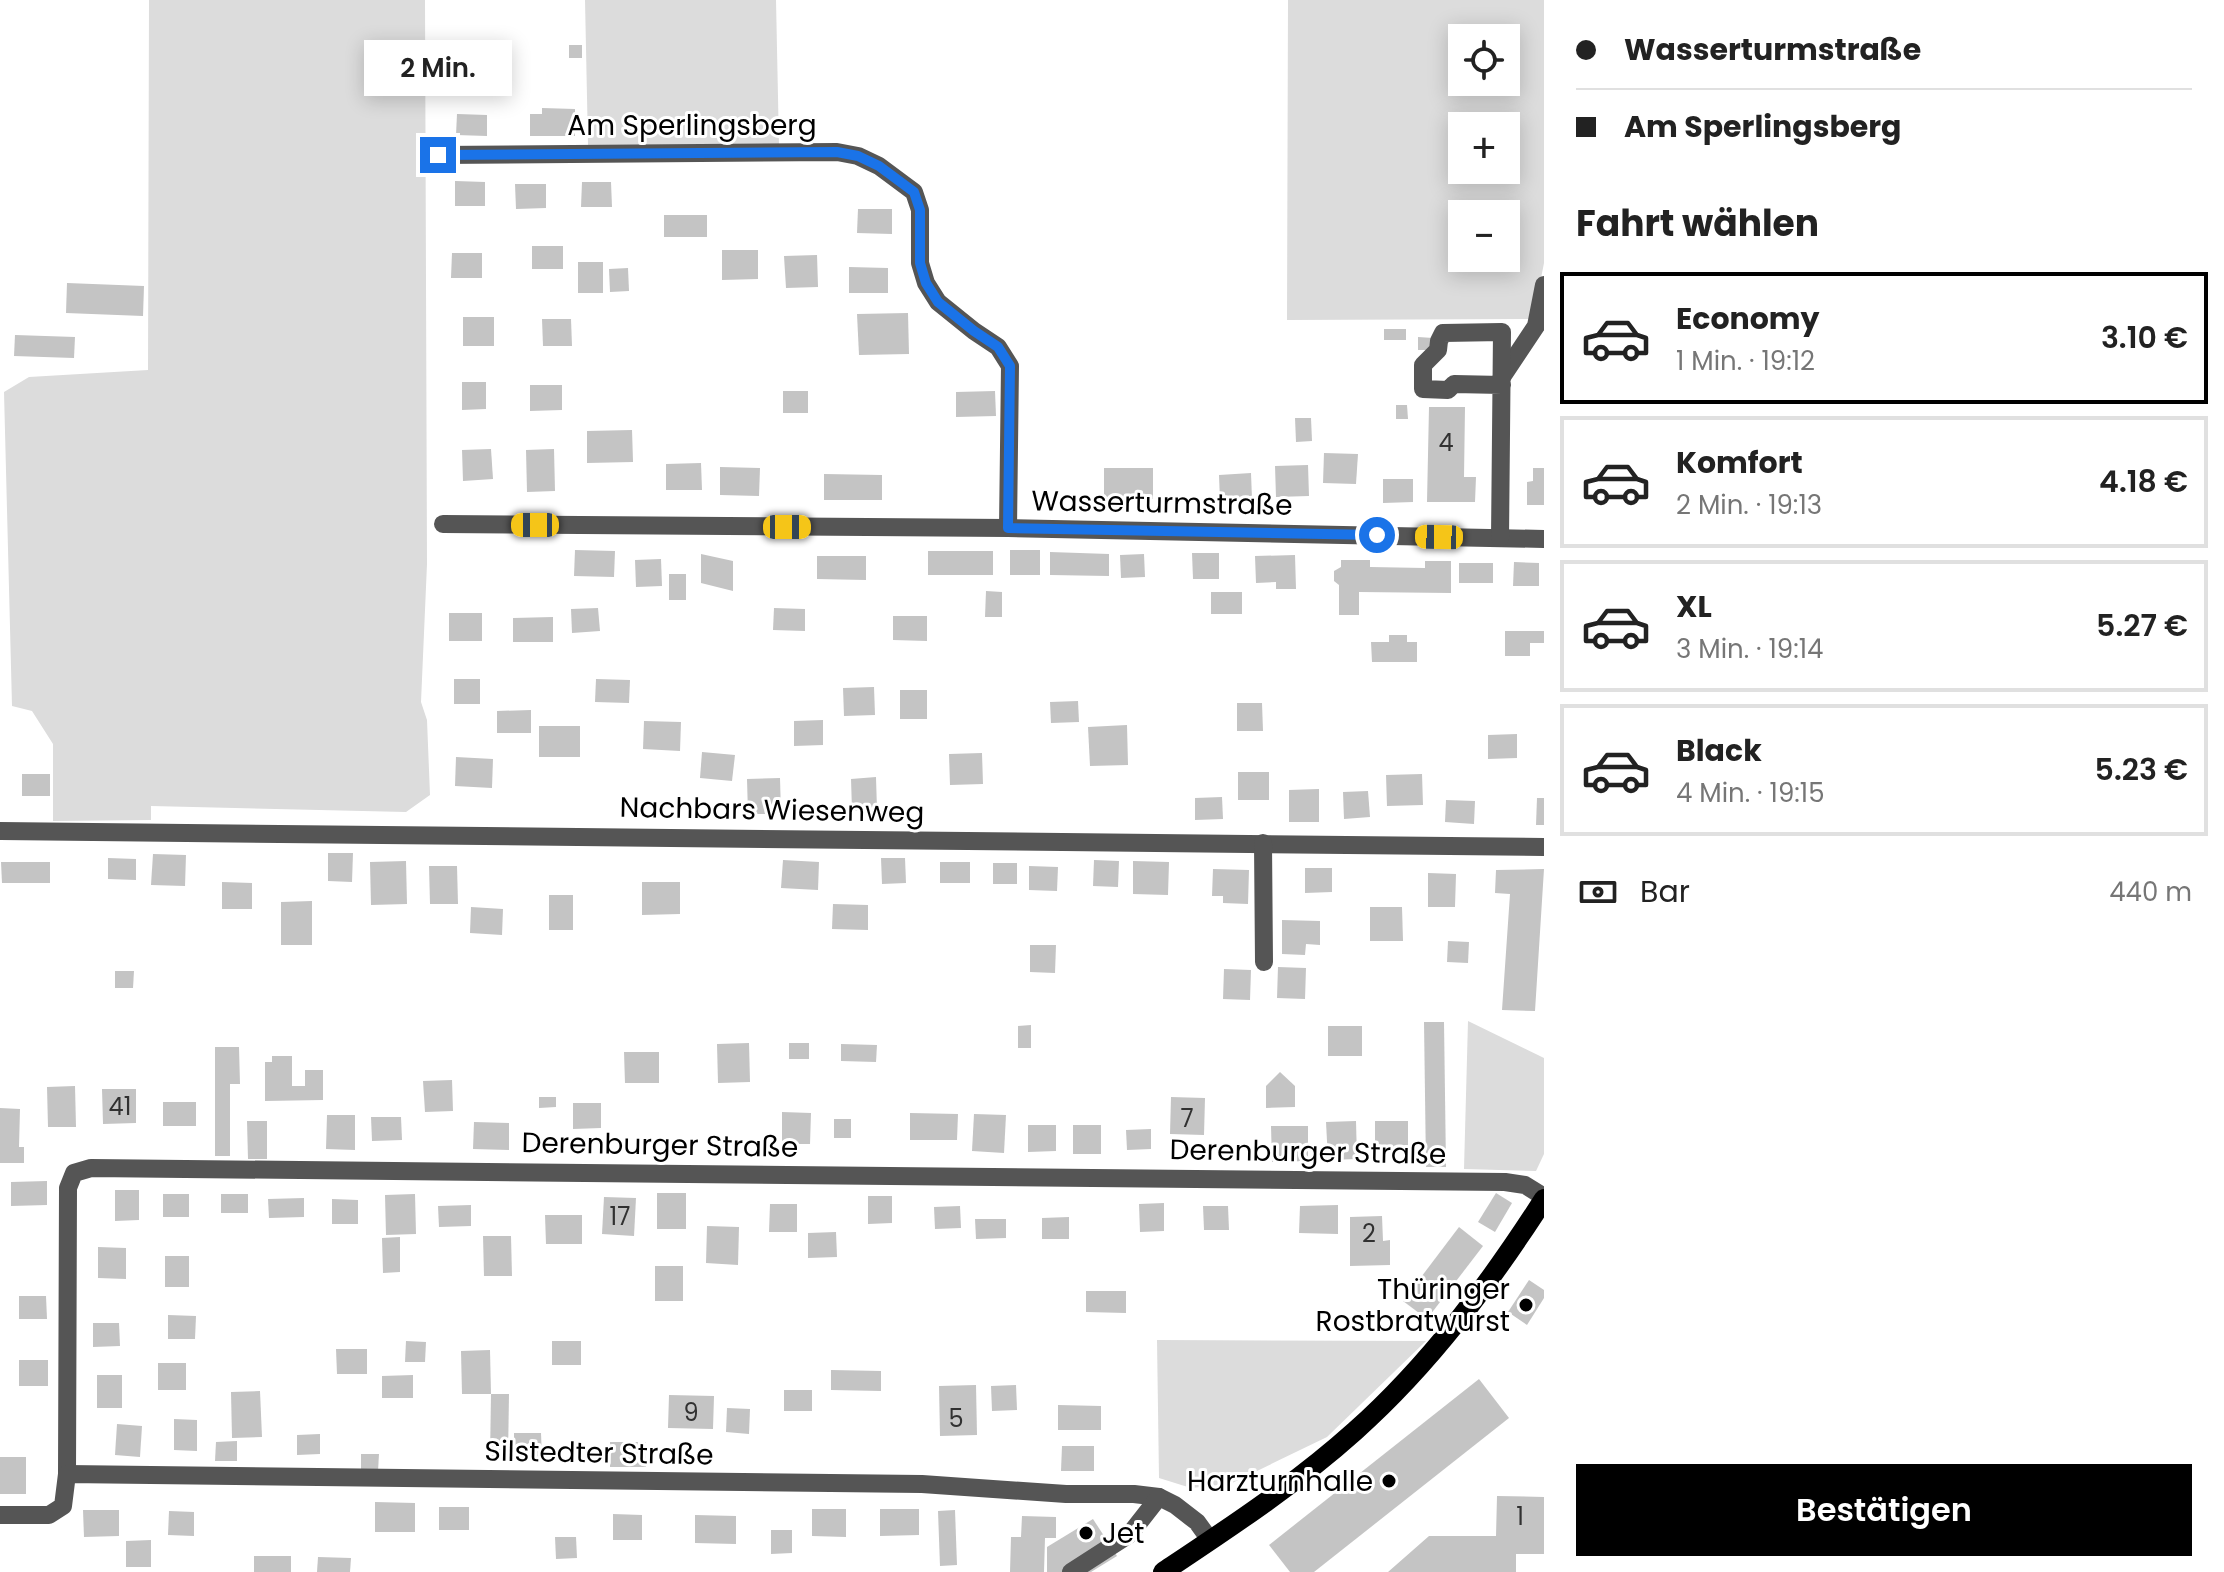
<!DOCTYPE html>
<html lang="de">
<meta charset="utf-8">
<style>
body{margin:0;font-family:Poppins,sans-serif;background:#f6f6f6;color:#222;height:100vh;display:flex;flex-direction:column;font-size:30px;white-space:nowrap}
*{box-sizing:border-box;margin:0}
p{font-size:26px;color:#767676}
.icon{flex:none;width:44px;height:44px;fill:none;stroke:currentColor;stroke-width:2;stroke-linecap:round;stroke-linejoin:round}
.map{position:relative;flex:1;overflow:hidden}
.sheet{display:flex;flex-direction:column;background:#fff;width:680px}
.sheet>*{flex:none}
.top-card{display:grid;align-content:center;height:176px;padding:0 32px;background:#fff}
.fabs{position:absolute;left:1448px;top:24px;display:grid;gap:16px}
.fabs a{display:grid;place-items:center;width:72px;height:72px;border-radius:0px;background:#fff;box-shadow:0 4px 20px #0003;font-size:40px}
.end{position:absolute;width:36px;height:36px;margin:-18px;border:10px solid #1a73e8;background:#fff;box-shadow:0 0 0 4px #fff}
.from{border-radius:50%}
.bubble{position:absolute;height:56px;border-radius:0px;background:#fff;box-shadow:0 4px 20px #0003;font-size:26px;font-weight:600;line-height:56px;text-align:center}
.car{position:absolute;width:24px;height:48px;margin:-24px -12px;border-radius:10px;box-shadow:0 0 6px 2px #0007;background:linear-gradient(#f5c518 24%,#345 0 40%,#f5c518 0 76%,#345 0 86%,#f5c518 0)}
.top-card b{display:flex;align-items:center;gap:28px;height:76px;font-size:30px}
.top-card b+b{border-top:2px solid #e0e0e0}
.top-card i{width:20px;height:20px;background:#222}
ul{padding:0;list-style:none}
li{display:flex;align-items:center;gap:24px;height:132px;margin:0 16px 12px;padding:0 16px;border:4px solid #e0e0e0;border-radius:0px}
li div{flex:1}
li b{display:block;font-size:30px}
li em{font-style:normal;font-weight:600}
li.current{border-color:#000}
li>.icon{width:72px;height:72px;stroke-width:1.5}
h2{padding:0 32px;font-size:36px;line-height:96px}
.pay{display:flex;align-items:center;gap:20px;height:88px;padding:0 32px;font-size:30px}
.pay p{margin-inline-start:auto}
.primary-button{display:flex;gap:16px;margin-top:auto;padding:16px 32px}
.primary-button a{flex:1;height:92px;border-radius:0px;background:#000;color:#fff;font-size:32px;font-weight:600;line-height:92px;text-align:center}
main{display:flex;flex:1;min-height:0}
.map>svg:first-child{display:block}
</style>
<main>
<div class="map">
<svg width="1544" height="1572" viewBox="0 0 1544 1572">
<rect width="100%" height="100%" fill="#fff"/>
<!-- green -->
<g fill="#dcdcdc" fill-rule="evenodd">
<polygon points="149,0 425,0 427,564 421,702 427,720 430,795 406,812 151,806 151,820 53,821 53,744 32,711 12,706 4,392 29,377 148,370"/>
<polygon points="585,0 776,0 779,146 588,145"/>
<path d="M1288,0H1544V263L1533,319L1287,320ZM1462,38H1506V82H1462ZM1462,126H1506V170H1462ZM1462,214H1506V258H1462Z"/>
<polygon points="1468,1021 1544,1058 1544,1154 1536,1171 1464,1169"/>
<polygon points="1157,1340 1426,1341 1327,1437 1230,1484 1191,1488 1159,1478"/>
</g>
<!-- building -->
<g fill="#c4c4c4">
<rect x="569" y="45" width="13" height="13"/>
<polygon points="542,108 575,109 575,136 530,136 530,114 542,114"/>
<polygon points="457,114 487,115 487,136 456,135"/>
<polygon points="455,181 485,182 485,206 455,206"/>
<polygon points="582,182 611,182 612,207 581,207"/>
<polygon points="515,184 546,184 546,208 516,209"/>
<polygon points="858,209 892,209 892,234 857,233"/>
<rect x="664" y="215" width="43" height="22"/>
<rect x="532" y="246" width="31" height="23"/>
<polygon points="722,250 758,250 758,279 722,280"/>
<polygon points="452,253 482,253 482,278 451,278"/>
<polygon points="817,255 818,287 786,288 784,256"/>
<rect x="578" y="262" width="25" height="31"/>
<polygon points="849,267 888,268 888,293 849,293"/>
<polygon points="628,268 629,291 610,292 609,269"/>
<polygon points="67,283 144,286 143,316 66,313"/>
<polygon points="908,313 909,354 859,355 857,314"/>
<rect x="463" y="317" width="31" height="29"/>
<polygon points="542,319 571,319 572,346 543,346"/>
<rect x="1384" y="329" width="22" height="11"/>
<polygon points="15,335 75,337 74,358 14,356"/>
<polygon points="1418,337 1433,338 1433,350 1418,350"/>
<polygon points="462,382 486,382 486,409 462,410"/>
<polygon points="530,385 562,385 562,410 530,411"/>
<rect x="783" y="391" width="25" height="22"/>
<polygon points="995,391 996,416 956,417 956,392"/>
<polygon points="1396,405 1407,405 1408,419 1396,419"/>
<polygon points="1429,407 1465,407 1464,477 1476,477 1475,502 1427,502"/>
<polygon points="1295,418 1311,418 1312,441 1296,442"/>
<polygon points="632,430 633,462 587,463 587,431"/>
<polygon points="491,449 493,479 463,481 462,450"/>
<polygon points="554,449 555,491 527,492 526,450"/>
<polygon points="1324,453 1358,454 1356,484 1323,483"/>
<polygon points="701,463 702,490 666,490 666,464"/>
<polygon points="1308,465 1309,496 1276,497 1275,466"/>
<polygon points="720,467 760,468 759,496 720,495"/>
<rect x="1104" y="468" width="49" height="31"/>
<polygon points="1533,468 1544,468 1544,505 1527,505 1527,482 1533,481"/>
<polygon points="1251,473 1252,499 1220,501 1219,475"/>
<polygon points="824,474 882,475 882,500 824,500"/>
<polygon points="1383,479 1413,479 1413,502 1383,503"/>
<polygon points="575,550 615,551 614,577 574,576"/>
<rect x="1010" y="550" width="30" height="25"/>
<rect x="928" y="551" width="65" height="24"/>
<polygon points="1050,552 1109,554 1109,576 1050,575"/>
<polygon points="1192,553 1219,553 1219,579 1193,579"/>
<polygon points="701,554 733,561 733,591 701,583"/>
<polygon points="1144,554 1145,577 1121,578 1120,555"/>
<polygon points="1295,555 1296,589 1276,589 1276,582 1256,583 1255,556"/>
<polygon points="817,556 866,556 866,580 817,579"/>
<polygon points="661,559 662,586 636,587 635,560"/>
<polygon points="1341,560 1370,560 1370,567 1425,568 1425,561 1451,561 1451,593 1359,592 1359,615 1339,615 1339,585 1334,581 1334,571 1341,567"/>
<polygon points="1514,562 1539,563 1539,586 1513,586"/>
<rect x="1459" y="563" width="34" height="20"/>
<rect x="669" y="574" width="17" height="26"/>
<polygon points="986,591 1002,592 1002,617 985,617"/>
<rect x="1211" y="592" width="31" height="22"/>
<polygon points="598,608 600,631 572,633 571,609"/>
<polygon points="774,608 805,609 805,631 773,630"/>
<rect x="449" y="613" width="33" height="28"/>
<polygon points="893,616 927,616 927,641 893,640"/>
<polygon points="553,617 553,642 513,642 513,618"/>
<polygon points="1505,631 1544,631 1544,643 1530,643 1530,656 1505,656"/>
<polygon points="1389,635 1407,635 1407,642 1417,642 1417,662 1372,662 1371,642 1389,642"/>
<rect x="454" y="679" width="26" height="25"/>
<polygon points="596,679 630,680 629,703 595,702"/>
<polygon points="874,687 875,715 844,716 843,688"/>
<rect x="900" y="690" width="27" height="29"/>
<polygon points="1078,701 1079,722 1051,723 1050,702"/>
<polygon points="1237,703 1262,703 1263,731 1237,731"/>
<polygon points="531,710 531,733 497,733 497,711"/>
<polygon points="823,720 823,745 794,746 794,721"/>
<polygon points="644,721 681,722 680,751 643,749"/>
<polygon points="1127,725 1128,765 1090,766 1088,727"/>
<rect x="539" y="726" width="41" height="31"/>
<polygon points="1517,734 1517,758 1488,759 1488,735"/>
<polygon points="702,752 735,755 732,781 700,778"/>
<polygon points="982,753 983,784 950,785 949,754"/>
<polygon points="456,757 493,759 492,788 455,786"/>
<rect x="1238" y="772" width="31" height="28"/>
<rect x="22" y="774" width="28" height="22"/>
<polygon points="1422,774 1423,805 1387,806 1386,775"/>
<polygon points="876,777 877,810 852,811 851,779"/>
<polygon points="780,778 781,814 748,814 747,779"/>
<polygon points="1319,789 1319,822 1289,822 1289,790"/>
<polygon points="1368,791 1370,817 1344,819 1343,792"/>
<polygon points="1222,797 1223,819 1195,820 1195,798"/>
<polygon points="1537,798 1544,798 1544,825 1536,825"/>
<polygon points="1446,800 1475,801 1474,824 1445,822"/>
<polygon points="328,853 353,853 352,882 328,881"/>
<polygon points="153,854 186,855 185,886 151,885"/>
<polygon points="108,858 136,859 136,880 108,879"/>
<polygon points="881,858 905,858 906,883 882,884"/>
<polygon points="783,860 819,862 818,890 781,888"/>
<polygon points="1094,860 1119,861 1118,887 1093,886"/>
<polygon points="406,861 407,904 371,905 370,862"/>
<polygon points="1133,861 1169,862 1168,895 1133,894"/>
<polygon points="1,862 50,862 50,883 2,883"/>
<rect x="940" y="862" width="30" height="21"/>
<rect x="993" y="863" width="24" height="21"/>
<polygon points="429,866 457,866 458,904 430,904"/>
<polygon points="1029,866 1058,867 1057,891 1029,890"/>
<polygon points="1305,868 1332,868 1332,892 1305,893"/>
<polygon points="1213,869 1249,870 1248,904 1223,903 1223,896 1212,896"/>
<polygon points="1544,869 1535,1011 1502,1010 1510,894 1495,893 1496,870"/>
<polygon points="1428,873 1456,874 1455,907 1428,907"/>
<polygon points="222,882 252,883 252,909 222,909"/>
<polygon points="642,882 680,882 680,914 642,915"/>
<rect x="549" y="895" width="24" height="35"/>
<polygon points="312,901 312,945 281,945 281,902"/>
<polygon points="833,904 868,905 868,930 832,929"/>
<polygon points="471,907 503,909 502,935 470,933"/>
<polygon points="1370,907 1402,907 1403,941 1370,941"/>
<polygon points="1282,920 1320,921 1320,945 1306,944 1305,955 1282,954"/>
<polygon points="1448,941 1469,942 1468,963 1447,962"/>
<polygon points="1030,945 1056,945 1055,973 1030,972"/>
<polygon points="1278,967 1306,968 1305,999 1277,998"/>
<polygon points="1224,969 1251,970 1250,1000 1223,999"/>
<polygon points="115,971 134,971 133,988 115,988"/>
<polygon points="1424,1022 1444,1022 1446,1167 1426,1167"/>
<polygon points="1031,1025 1031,1048 1018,1048 1018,1026"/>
<rect x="1328" y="1026" width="34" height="30"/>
<polygon points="749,1043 750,1082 718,1083 717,1044"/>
<rect x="789" y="1043" width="20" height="16"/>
<polygon points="841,1044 877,1045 876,1062 841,1061"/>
<polygon points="215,1047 239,1047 240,1084 230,1084 230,1156 215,1156"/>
<polygon points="624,1052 659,1052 659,1083 625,1083"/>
<polygon points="272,1056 292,1056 292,1086 305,1086 305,1070 323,1070 323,1100 265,1101 265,1062 272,1062"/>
<polygon points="1280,1072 1295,1086 1295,1107 1266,1108 1266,1086"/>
<polygon points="452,1080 453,1111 425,1112 423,1081"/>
<polygon points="75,1086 76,1127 48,1127 47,1087"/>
<polygon points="102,1089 136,1089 136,1123 103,1124"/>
<polygon points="539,1097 556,1097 556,1107 539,1108"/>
<polygon points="1171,1097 1205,1098 1204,1135 1170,1134"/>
<rect x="163" y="1102" width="33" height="24"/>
<polygon points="573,1103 601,1103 601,1128 573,1129"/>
<polygon points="0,1108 20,1109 19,1147 24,1147 24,1163 0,1163"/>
<polygon points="782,1112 811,1113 810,1144 782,1144"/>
<polygon points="910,1113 958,1114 957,1140 910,1140"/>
<polygon points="974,1114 1006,1115 1004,1153 972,1151"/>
<polygon points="327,1115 355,1115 355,1150 326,1149"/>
<polygon points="371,1117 401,1117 402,1140 372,1141"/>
<rect x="834" y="1119" width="17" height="19"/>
<polygon points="247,1121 267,1121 267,1159 248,1159"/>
<polygon points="1356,1121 1357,1159 1328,1160 1326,1122"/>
<rect x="1375" y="1121" width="33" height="29"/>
<polygon points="474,1122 509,1123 509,1150 473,1149"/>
<polygon points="1028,1125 1056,1125 1056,1151 1028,1152"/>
<rect x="1073" y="1125" width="28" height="29"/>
<polygon points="1271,1126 1308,1126 1308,1161 1272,1162"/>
<polygon points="1151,1129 1151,1149 1127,1150 1126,1130"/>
<polygon points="47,1181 47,1205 11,1206 11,1182"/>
<polygon points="115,1190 139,1190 139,1220 115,1221"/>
<rect x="657" y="1193" width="29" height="36"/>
<polygon points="1496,1193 1512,1203 1495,1232 1478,1222"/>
<rect x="163" y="1194" width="26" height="23"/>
<rect x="221" y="1194" width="27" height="19"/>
<polygon points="415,1194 416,1234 386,1235 385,1195"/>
<polygon points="868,1196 892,1196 892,1223 868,1224"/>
<polygon points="604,1197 636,1198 634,1236 602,1234"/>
<polygon points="304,1198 304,1217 269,1218 268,1199"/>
<polygon points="332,1199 358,1200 358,1224 332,1224"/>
<polygon points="1164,1203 1164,1231 1140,1232 1139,1204"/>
<polygon points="770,1204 797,1204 797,1232 769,1232"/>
<polygon points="471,1205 471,1226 439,1227 438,1206"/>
<polygon points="1338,1205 1338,1234 1299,1233 1300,1206"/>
<polygon points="960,1206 961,1228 935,1229 934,1207"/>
<polygon points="1203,1206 1228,1206 1229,1230 1204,1230"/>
<polygon points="545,1215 582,1215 582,1244 546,1244"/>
<polygon points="1382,1216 1383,1241 1390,1240 1390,1265 1350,1266 1350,1217"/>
<polygon points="1069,1217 1069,1239 1042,1239 1042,1218"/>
<polygon points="975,1219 1006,1219 1006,1238 976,1239"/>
<polygon points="707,1226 739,1227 738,1265 706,1263"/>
<polygon points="1459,1227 1483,1246 1427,1319 1403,1301"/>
<polygon points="836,1232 837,1257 808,1258 808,1233"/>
<polygon points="483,1236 511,1236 512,1276 484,1276"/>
<polygon points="400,1237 400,1272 383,1273 382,1238"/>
<polygon points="98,1247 126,1248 126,1279 98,1278"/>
<rect x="165" y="1256" width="24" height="31"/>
<rect x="655" y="1266" width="28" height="35"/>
<polygon points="1529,1280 1544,1290 1544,1298 1527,1325 1508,1312"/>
<polygon points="1086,1291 1126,1291 1126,1313 1086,1312"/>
<polygon points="19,1296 46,1296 47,1319 19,1319"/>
<polygon points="168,1315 196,1316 195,1339 168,1339"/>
<polygon points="93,1323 119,1323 120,1346 93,1347"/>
<polygon points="406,1341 426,1342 425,1362 405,1362"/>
<rect x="552" y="1341" width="29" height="24"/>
<polygon points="336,1349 367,1349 367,1374 337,1374"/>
<polygon points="490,1350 491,1394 462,1394 461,1351"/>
<rect x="19" y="1360" width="29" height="26"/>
<rect x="158" y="1363" width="28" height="27"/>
<polygon points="831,1370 881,1371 881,1391 831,1390"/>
<rect x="97" y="1375" width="25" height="33"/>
<polygon points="413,1375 413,1398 382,1398 382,1376"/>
<polygon points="1479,1379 1509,1418 1314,1572 1290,1572 1269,1545"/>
<polygon points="976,1385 977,1435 940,1436 939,1386"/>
<polygon points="1016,1385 1017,1410 992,1411 991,1386"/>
<rect x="784" y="1390" width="28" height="21"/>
<polygon points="260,1391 262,1437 232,1438 231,1392"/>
<polygon points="491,1394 509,1394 508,1457 490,1457"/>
<polygon points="669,1395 714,1396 713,1429 668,1428"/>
<polygon points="1058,1405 1101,1406 1101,1430 1058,1430"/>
<polygon points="727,1408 750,1409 749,1434 726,1432"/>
<polygon points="174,1419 197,1420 197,1451 174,1450"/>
<polygon points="117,1424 142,1426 140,1457 115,1455"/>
<polygon points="514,1433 541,1433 542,1458 514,1458"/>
<polygon points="320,1434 320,1454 297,1455 297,1435"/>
<polygon points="237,1441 237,1461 215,1461 216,1442"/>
<rect x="610" y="1442" width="36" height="25"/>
<polygon points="1062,1446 1094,1446 1094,1471 1061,1471"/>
<polygon points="361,1454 379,1454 378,1471 361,1471"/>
<rect x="0" y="1457" width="26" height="37"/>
<polygon points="1497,1496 1544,1497 1544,1554 1516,1554 1516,1572 1388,1572 1429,1536 1496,1536"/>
<polygon points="375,1502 415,1503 415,1532 375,1532"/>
<rect x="439" y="1507" width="30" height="23"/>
<polygon points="812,1509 846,1509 846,1537 812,1536"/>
<polygon points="880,1509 919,1509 919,1535 880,1536"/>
<polygon points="83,1510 119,1510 119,1536 84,1537"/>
<polygon points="955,1510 957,1565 940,1566 938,1511"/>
<polygon points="169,1511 194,1512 194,1536 168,1535"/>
<polygon points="613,1514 642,1515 642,1540 613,1540"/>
<polygon points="695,1515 736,1516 736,1544 695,1543"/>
<polygon points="1022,1516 1056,1517 1056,1538 1045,1538 1044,1572 1010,1572 1011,1537 1021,1537"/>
<polygon points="1093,1519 1117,1556 1091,1572 1047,1572 1047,1547"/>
<polygon points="771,1530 792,1530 792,1553 771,1554"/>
<polygon points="555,1537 576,1537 577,1558 556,1559"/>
<polygon points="151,1540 151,1567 126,1567 126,1541"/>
<rect x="254" y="1556" width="37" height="16"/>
<polygon points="318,1557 351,1558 350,1572 317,1572"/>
</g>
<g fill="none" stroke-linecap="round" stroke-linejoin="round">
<!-- minor -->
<g stroke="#555" stroke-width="18">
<polyline points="438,155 837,152 858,156 879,166 914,192 920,210 920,263 926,283 938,302 974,331 998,347 1010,366 1008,528"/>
<polyline points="1502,377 1536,326 1544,285"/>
<polyline points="443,524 1008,528 1544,539"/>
<polyline points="1500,538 1502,332 1443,333 1439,341 1438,350 1423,365 1423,389 1448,390 1454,384 1502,385"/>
<polyline points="0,831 1544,847"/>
<polyline points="1263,843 1264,962"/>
<polyline points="67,1474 68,1188 74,1173 91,1168 1505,1182 1525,1185 1544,1197"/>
<polyline points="0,1515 49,1515 63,1506 67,1474 922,1484 1066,1494 1134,1494 1159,1497 1175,1505 1197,1522 1210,1540"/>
<polyline points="1071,1572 1130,1534 1159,1497"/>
</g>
<!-- major -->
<path stroke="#000" stroke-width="20" d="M1163,1572C1229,1528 1296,1484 1355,1431C1430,1364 1490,1283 1544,1199"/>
</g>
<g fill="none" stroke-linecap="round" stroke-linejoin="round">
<!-- route -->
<polyline stroke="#1a73e8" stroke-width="10" points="438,155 837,152 858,156 879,166 914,192 920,210 920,263 926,283 938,302 974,331 998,347 1010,366 1008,528 1377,535"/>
</g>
<!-- markers -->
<g fill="#000" stroke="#fff" stroke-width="3">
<circle cx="1526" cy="1305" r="8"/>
<circle cx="1389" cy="1481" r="8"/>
<circle cx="1086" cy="1533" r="8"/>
</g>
<g text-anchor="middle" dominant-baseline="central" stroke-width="6" stroke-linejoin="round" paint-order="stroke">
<!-- number labels -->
<g font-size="24" fill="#313131">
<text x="1446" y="442">4</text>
<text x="120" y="1106">41</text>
<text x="1187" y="1118">7</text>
<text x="620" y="1216">17</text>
<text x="1369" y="1233">2</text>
<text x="691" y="1412">9</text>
<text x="956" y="1418">5</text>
<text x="1520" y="1516">1</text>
</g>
<!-- street labels -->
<g font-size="28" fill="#000" stroke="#fff">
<text x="692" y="125">Am Sperlingsberg</text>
<text transform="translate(1162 503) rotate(1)">Wasserturmstraße</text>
<text transform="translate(772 810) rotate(1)">Nachbars Wiesenweg</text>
<text transform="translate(660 1145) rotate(1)">Derenburger Straße</text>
<text transform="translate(1308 1152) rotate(1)">Derenburger Straße</text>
<text transform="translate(599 1453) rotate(1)">Silstedter Straße</text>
</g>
<!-- poi labels -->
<g font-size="28" fill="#000" stroke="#fff" text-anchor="end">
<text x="1510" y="1289">Thüringer<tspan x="1510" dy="32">Rostbratwurst</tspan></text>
<text x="1373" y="1481">Harzturnhalle</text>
<text x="1102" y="1533" text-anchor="start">Jet</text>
</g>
</g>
</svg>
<div class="fabs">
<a><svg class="icon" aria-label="locate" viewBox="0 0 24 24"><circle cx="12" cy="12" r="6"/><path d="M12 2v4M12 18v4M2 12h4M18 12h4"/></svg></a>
<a>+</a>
<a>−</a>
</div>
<i class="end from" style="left:1377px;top:535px"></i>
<i class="end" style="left:438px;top:155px"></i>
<div class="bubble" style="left:364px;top:40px;width:148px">2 Min.</div>
<i class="car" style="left:535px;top:525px;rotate:270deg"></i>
<i class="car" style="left:787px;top:527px;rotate:90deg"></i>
<i class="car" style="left:1439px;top:537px;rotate:271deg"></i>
</div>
<section class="sheet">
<div class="top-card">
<b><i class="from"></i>Wasserturmstraße</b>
<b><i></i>Am Sperlingsberg</b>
</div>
<h2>Fahrt wählen</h2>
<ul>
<li class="current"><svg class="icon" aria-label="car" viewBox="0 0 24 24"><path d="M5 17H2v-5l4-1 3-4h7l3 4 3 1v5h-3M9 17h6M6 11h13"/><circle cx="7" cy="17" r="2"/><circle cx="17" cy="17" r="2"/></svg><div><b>Economy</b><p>1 Min. · 19:12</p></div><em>3.10 €</em></li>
<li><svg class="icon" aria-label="car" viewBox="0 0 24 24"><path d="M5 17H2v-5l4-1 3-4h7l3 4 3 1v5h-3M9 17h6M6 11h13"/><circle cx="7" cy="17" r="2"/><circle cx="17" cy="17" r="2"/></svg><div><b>Komfort</b><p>2 Min. · 19:13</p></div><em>4.18 €</em></li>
<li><svg class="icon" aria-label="car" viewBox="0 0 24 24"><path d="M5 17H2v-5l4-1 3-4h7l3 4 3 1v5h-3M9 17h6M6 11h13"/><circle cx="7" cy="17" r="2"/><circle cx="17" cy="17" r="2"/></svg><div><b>XL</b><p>3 Min. · 19:14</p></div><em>5.27 €</em></li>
<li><svg class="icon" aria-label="car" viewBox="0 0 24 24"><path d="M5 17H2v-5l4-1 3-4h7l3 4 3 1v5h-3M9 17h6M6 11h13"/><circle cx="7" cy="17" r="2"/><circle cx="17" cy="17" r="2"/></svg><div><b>Black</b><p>4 Min. · 19:15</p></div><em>5.23 €</em></li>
</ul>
<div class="pay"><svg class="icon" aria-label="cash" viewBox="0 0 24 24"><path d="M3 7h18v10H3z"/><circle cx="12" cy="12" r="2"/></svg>Bar<p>440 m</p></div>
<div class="primary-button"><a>Bestätigen</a></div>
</section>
</main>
